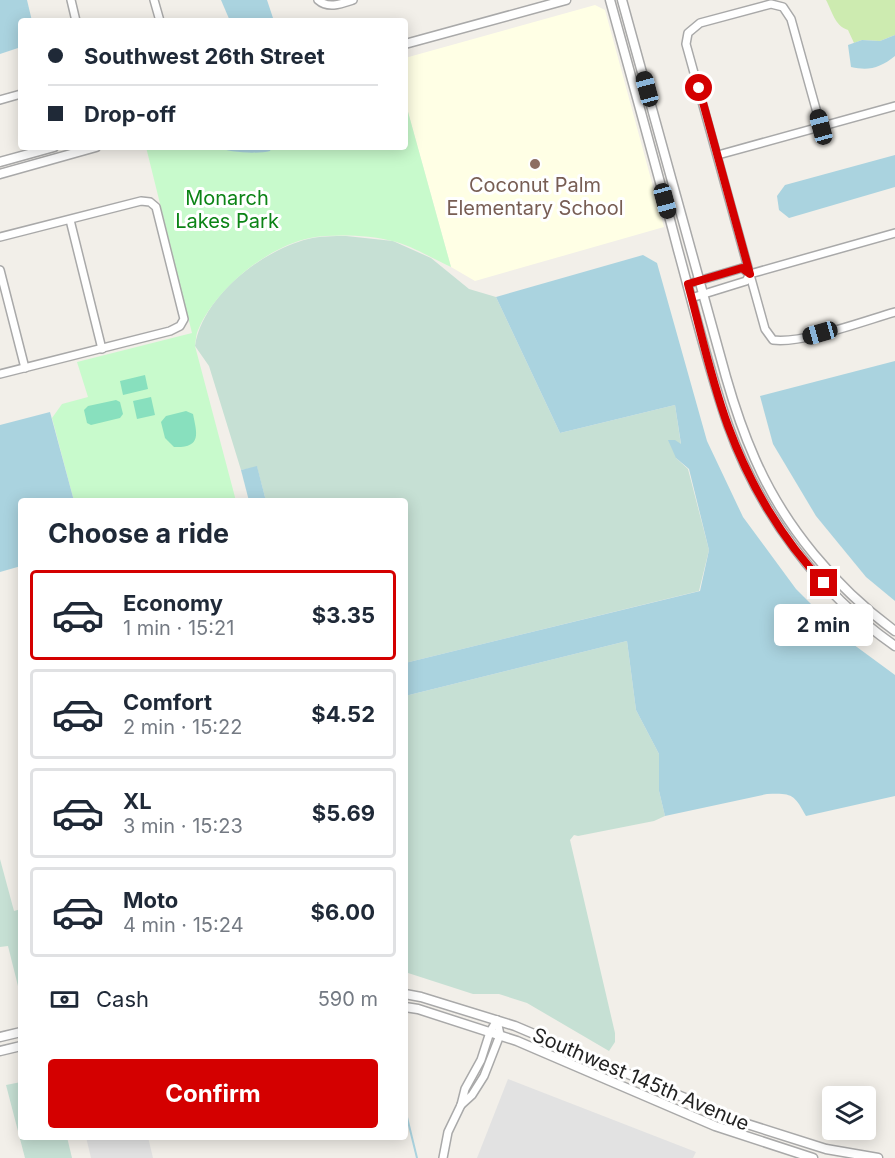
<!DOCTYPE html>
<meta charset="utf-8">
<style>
body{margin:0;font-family:Inter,sans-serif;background:#f6f6f7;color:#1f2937;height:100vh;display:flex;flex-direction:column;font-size:22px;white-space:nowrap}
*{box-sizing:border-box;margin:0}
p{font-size:20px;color:#747a83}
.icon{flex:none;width:33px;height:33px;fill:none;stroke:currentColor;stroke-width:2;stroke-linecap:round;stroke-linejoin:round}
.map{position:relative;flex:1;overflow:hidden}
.details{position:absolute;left:18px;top:498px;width:390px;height:642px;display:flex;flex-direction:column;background:#fff;border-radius:6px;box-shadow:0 3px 15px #0003}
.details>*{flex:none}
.guide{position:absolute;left:18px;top:18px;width:390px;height:132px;border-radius:6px;box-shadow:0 3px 15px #0003;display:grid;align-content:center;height:132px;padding:0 30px;background:#fff}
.fabs{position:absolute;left:822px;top:1086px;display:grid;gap:12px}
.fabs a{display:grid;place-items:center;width:54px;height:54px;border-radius:6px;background:#fff;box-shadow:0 3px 15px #0003;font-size:30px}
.end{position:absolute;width:27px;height:27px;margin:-14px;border:8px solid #d40000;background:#fff;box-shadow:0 0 0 3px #fff}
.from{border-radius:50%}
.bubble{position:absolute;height:42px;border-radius:6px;background:#fff;box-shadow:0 3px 15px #0003;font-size:20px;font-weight:700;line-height:42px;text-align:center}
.car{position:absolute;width:18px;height:36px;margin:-18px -9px;border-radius:8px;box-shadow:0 0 4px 2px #0007;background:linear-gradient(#222 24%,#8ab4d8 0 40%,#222 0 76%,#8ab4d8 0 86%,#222 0)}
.guide b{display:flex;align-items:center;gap:21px;height:57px;font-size:22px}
.guide b+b{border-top:2px solid #e0e1e3}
.guide i{width:15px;height:15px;background:#1f2937}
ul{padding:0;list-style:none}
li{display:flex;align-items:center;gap:18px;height:90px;margin:0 12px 9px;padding:0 18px;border:3px solid #e0e1e3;border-radius:6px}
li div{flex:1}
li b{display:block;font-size:22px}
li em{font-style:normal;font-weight:700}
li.active{border-color:#d40000}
li>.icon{width:54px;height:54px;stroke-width:1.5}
h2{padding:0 30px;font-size:27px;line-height:72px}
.pay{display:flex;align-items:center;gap:15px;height:66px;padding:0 30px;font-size:22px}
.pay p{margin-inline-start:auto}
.action{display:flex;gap:12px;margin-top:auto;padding:12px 30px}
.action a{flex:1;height:69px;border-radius:6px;background:#d40000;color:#fff;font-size:24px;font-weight:700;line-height:69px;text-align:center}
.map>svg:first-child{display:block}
</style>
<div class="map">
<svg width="895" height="1158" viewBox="0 0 895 1158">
<rect width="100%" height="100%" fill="#f2efe9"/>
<!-- education -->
<polygon fill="#ffffe5" points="595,5 605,10 664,227 475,281 451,267 405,101 405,58"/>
<!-- grass -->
<path fill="#cdebb0" d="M826,0H895V35L880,41L862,40L854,43L848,30C835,26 832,11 826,0Z"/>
<!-- wetland -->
<g fill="#c6e0d4">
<path d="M346,236L393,241L431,258L469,289L496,297L560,433L675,405L681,445L676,458L688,469L709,550L699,591L405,663V501H266L257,467L241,470L209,366L195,346C203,296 261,251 308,239C320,236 334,236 346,236Z"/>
<polygon points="627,641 636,710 659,754 659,791 665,816 654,821 578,836 574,835 570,840 615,1033 615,1042 609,1051 527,1003 499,994 473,994 405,972 405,696"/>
<polygon points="0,859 14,911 21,909 21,998 8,946 0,947"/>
<polygon points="21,1082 21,1137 67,1137 72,1158 25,1158 6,1085"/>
</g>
<!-- park -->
<path fill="#c8facc" d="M405,101L451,267C433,259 411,245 392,241C369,235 333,234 310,238C267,247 217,288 199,328C196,333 196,340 195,346L236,501H74L52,418L62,404L88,397L77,362L192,333L146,147H405Z"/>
<!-- pitch -->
<g fill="#88e0be">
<polygon points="145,375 148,389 123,395 120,381"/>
<polygon points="151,397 155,415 137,419 133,401"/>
<polygon points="116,400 120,402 123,414 120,418 91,425 87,423 84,410 88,406"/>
<path d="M186,411L193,414C197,434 202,448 174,447L165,438L161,422L166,416Z"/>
</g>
<!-- parking -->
<g fill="#e2e2e2">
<polygon points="508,1079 696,1152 693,1158 477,1158"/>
<polygon points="86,1137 148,1137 153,1158 91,1158"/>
</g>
<!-- water -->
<g fill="#aad3df">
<polygon points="0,0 27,0 32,21 21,21 21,47 0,54"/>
<polygon points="221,0 267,0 274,21 230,21"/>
<path d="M895,35V56C880,68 869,71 851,67L848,45L862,40L880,41Z"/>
<path d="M218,147H272L270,151C259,154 228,153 218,147Z"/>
<polygon points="895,155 895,187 789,218 779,210 777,196 785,185"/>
<path d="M643,255L657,263L707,441L743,517L796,589L846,639L895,675V796L806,816C794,794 792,793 767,794L665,816L659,791V754L636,710L627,641L405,696V663L700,591L709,550L689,469L676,458L668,440H675L681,444L675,405L560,433L496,297Z"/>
<polygon points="895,361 895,601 866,577 816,516 773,444 760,396"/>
<polygon points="50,412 74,501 21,501 21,566 0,572 0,425"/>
<polygon points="257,466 266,501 249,501 241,470"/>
</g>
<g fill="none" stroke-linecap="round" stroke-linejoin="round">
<!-- stream -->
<polyline stroke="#aad3df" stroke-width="2" points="405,1109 417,1158"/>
<defs>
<g id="minor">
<polyline points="71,0 76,21"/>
<polyline points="154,0 160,21"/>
<path d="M318,0C328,9 341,4 353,0"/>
<polyline points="0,100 21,94"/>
<path d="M821,127L791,19L783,7L771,4L700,23L688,33L686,44L765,329L773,340C802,344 864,321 895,312"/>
<polyline points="718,155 895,106"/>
<polyline points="70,220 102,349"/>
<polyline points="0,237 141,201 150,202 156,207 184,319 180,326 170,331 0,374"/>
<polyline points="0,270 25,368"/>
<polyline points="688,284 742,268 750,274"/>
<polyline points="691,298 746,281 750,274 895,233"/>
<polyline points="461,1105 472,1095 484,1076 500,1035 497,1020"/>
<polyline points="443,1158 448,1132 461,1105 465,1089 481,1060 490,1032 497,1020"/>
</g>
<g id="tertiary">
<path d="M610,0C633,83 656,166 678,250C694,308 708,368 728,425C759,512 819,593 895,646"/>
<path d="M622,0L726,377C734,405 743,432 755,459C784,526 836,588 895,631"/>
<polyline points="405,44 566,0"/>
<polyline points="0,162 54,147"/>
<polyline points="0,174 96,147"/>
<polyline points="405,994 421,997 515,1026 744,1123 826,1149 878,1158"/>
<polyline points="405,1007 418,1009 517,1041 715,1126 813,1158"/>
<polyline points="0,1037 21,1032"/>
<polyline points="0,1051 21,1046"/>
</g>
</defs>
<!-- minor casing -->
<use href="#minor" stroke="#a9a9a9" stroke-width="10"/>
<!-- tertiary casing -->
<use href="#tertiary" stroke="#a9a9a9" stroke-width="11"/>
<!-- minor -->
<use href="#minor" stroke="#fff" stroke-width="7"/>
<!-- tertiary -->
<use href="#tertiary" stroke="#fff" stroke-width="8"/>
</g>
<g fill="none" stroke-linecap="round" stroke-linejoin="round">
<!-- route -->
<path stroke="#d40000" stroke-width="8" d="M699,88L750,274L742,268L688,284C701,332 711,380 728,426C749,483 782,540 824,583"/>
</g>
<!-- markers -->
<circle fill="#8d6e63" stroke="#fff" stroke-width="2" cx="535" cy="164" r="6"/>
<g text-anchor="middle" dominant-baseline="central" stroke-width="6" stroke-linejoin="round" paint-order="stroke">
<!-- education labels -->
<g font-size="20" fill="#785e54" stroke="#fff">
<text x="535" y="185">Coconut Palm<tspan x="535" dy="23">Elementary School</tspan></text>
</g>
<!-- park labels -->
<g font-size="20" fill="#0c8416" stroke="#fff">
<text x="227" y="198">Monarch<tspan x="227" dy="23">Lakes Park</tspan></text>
</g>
<!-- street labels -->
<g font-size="20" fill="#222" stroke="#fff">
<text transform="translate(641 1079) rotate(23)">Southwest 145th Avenue</text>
</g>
</g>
</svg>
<div class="fabs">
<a><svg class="icon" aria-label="layers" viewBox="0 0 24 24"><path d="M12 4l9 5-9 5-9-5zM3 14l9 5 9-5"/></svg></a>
</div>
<i class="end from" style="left:699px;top:88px"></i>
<i class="end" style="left:824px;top:583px"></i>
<div class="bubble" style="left:774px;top:604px;width:99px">2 min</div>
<i class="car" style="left:647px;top:89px;rotate:345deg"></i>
<i class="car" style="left:821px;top:127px;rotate:345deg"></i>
<i class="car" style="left:665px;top:201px;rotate:165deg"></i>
<i class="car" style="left:820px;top:333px;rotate:254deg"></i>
<div class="guide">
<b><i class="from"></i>Southwest 26th Street</b>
<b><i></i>Drop-off</b>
</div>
<section class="details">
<h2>Choose a ride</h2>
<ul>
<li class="active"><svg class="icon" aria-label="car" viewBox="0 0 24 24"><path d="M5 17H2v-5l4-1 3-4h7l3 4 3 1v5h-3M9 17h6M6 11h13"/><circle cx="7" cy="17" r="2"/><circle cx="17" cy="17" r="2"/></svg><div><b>Economy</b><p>1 min · 15:21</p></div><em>$3.35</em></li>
<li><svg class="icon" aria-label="car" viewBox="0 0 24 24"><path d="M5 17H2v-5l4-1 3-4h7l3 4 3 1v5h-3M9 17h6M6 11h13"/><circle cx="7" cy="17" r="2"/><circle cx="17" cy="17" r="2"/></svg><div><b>Comfort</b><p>2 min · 15:22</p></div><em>$4.52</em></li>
<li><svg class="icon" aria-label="car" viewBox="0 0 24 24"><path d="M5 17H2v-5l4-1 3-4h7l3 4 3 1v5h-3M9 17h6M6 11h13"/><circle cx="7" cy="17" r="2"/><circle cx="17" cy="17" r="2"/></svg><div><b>XL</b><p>3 min · 15:23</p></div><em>$5.69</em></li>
<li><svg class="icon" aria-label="car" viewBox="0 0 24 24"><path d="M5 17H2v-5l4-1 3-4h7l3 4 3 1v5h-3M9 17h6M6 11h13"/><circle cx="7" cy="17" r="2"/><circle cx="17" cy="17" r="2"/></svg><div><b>Moto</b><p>4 min · 15:24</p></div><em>$6.00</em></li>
</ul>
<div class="pay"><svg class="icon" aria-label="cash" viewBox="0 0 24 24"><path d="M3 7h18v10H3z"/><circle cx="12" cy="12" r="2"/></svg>Cash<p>590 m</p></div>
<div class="action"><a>Confirm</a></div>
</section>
</div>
